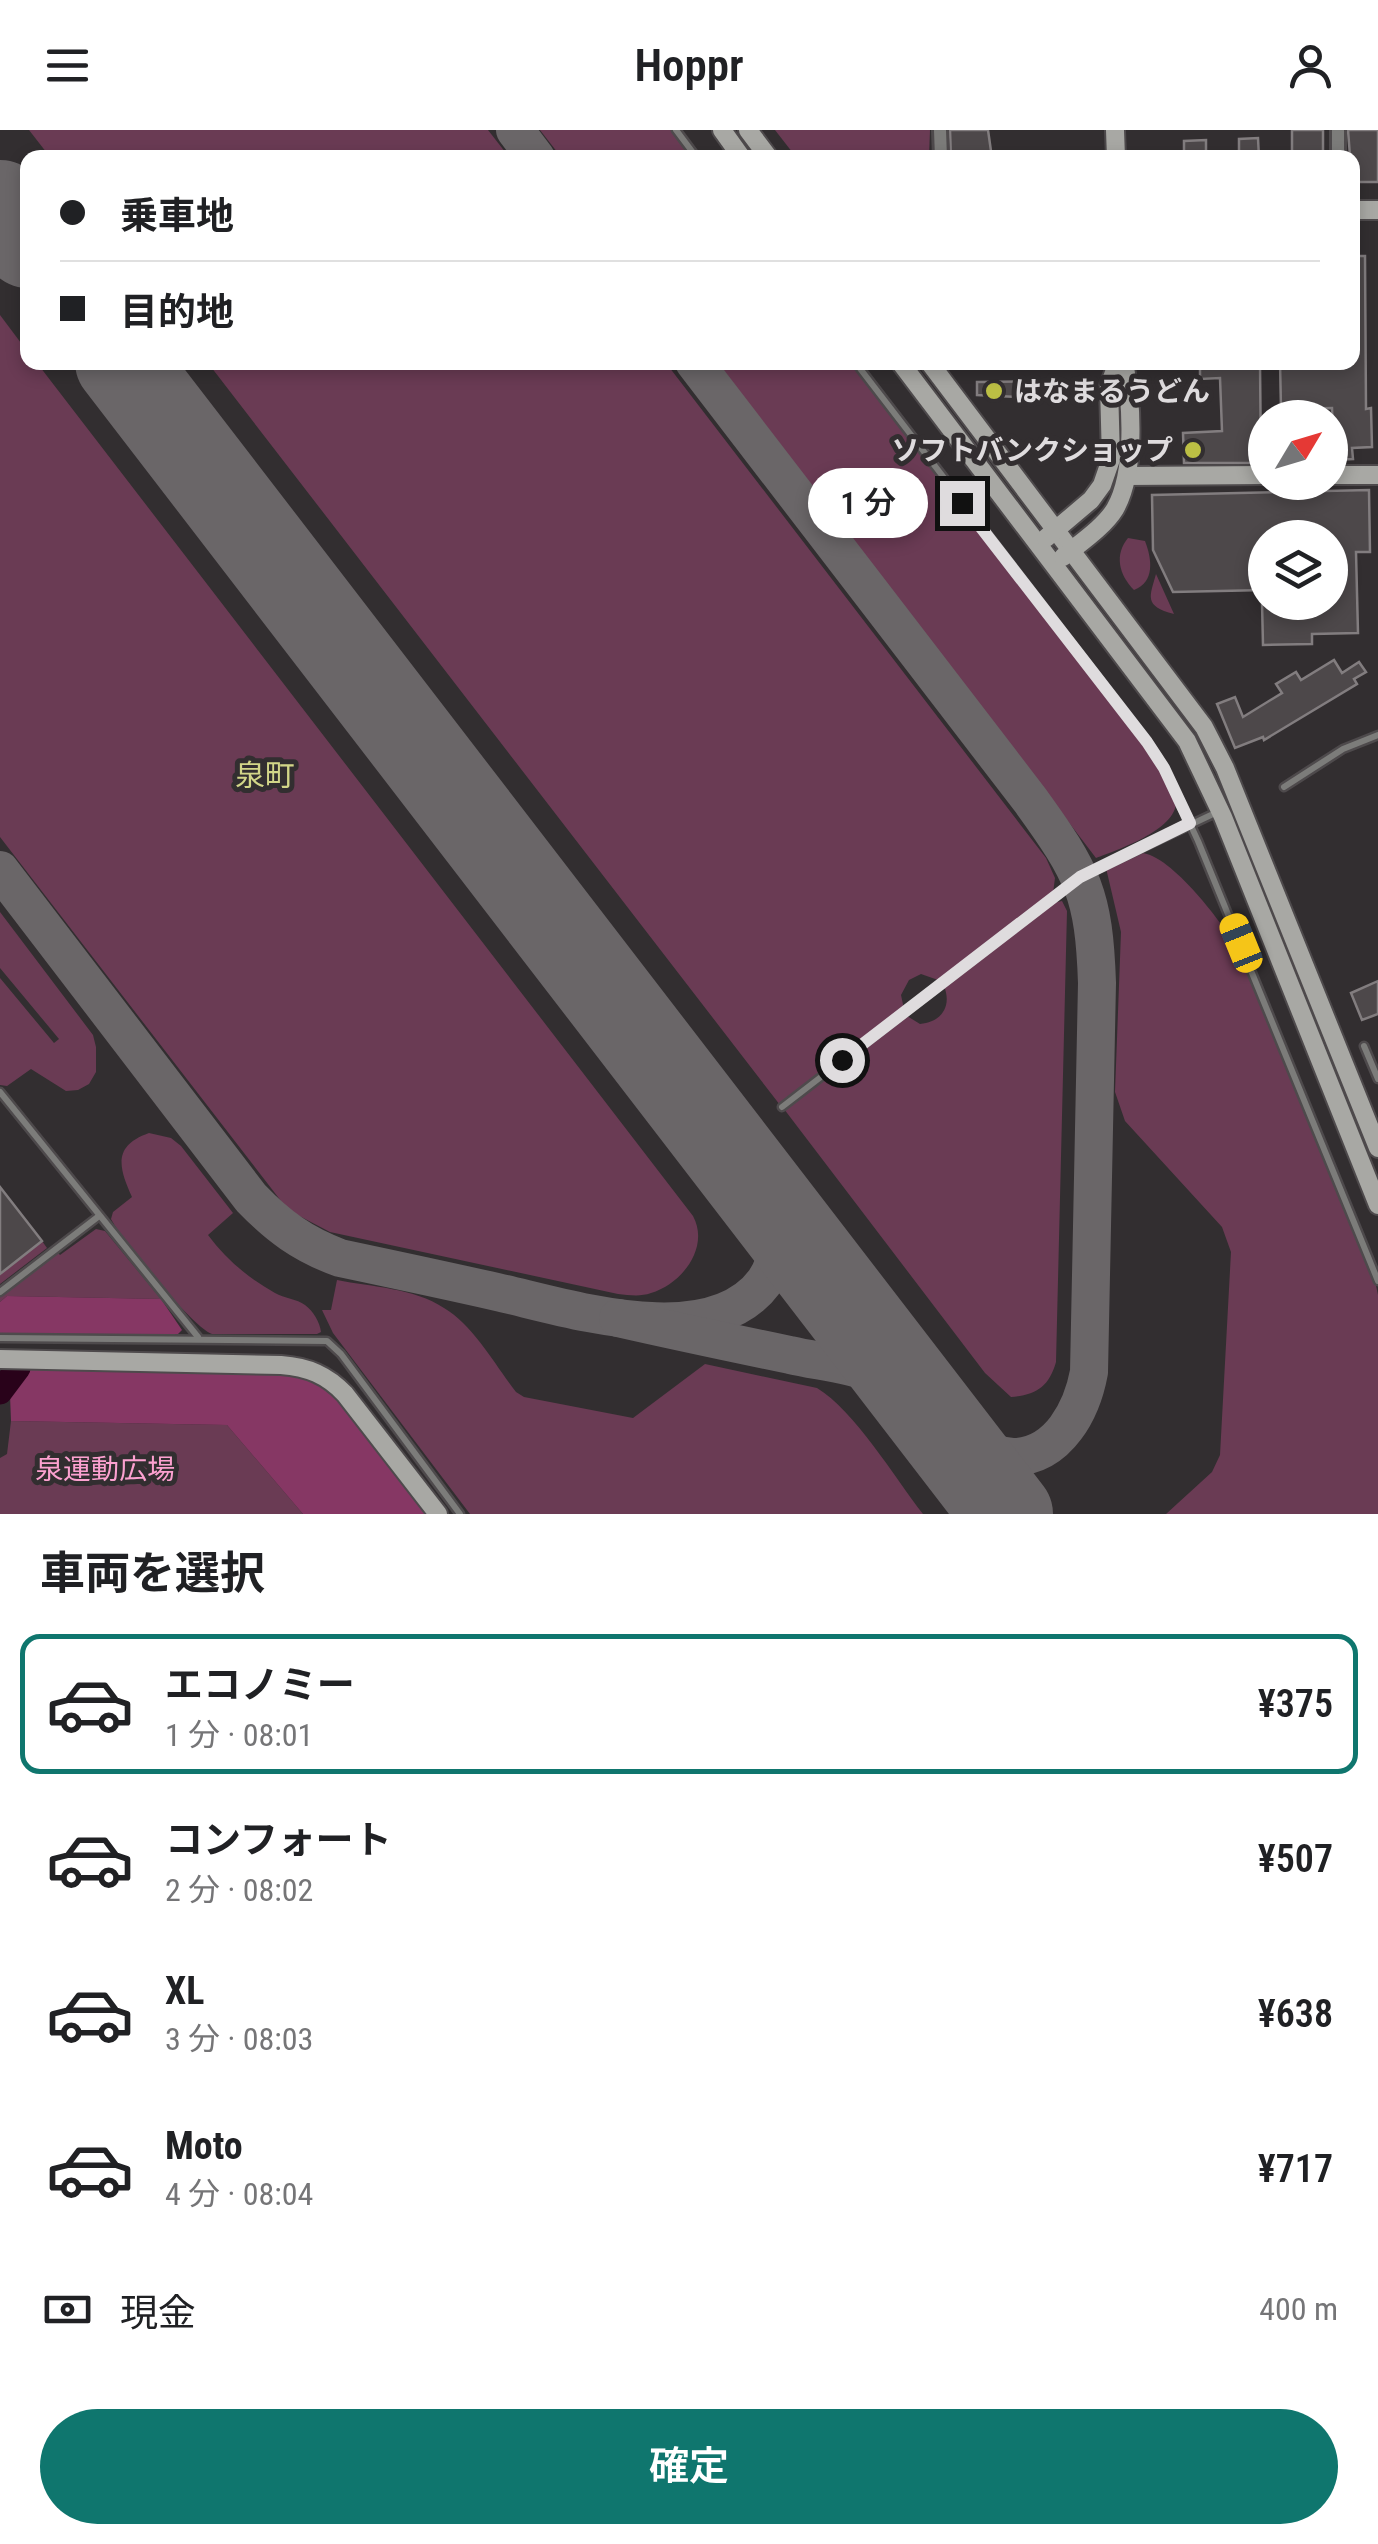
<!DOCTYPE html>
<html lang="ja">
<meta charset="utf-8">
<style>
body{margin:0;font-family:"Roboto Condensed","Noto Sans JP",sans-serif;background:#f6f6f6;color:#202124;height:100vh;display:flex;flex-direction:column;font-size:38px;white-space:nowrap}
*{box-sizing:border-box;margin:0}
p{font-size:32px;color:#757577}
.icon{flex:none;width:55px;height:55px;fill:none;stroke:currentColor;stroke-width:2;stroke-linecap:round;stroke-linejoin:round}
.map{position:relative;height:1384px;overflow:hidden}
.details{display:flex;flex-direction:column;background:#fff;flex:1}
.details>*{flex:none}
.hud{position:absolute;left:20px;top:20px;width:1340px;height:220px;border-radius:20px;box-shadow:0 5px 15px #0003;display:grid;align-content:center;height:220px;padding:0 40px;background:#fff}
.needle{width:65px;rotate:52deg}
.buttons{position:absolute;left:1248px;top:270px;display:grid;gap:20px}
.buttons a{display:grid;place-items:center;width:100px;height:100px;border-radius:50%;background:#fff;box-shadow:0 5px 15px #0003;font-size:50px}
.end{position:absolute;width:45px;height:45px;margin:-22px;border:12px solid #dfdcde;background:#111;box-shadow:0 0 0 5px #111}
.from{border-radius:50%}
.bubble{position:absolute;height:70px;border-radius:35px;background:#fff;box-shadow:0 5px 15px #0003;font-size:32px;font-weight:600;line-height:70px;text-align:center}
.car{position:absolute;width:30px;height:60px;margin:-30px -15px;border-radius:12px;box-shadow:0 0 8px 2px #0007;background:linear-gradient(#f5c518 24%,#345 0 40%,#f5c518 0 76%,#345 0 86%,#f5c518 0)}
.hud b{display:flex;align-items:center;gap:35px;height:95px;font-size:38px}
.hud b+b{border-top:2px solid #e0e0e0}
.hud i{width:25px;height:25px;background:#202124}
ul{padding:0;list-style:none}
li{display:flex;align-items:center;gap:30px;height:140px;margin:0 20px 15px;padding:0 20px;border:5px solid transparent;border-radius:20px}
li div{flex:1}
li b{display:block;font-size:38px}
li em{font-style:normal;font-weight:600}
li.selected{border-color:#0f766e}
li>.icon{width:90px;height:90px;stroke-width:1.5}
h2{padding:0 40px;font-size:45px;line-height:120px}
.pay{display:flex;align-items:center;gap:25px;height:110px;padding:0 40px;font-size:38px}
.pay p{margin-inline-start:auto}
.action{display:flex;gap:20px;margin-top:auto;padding:20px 40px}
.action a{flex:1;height:115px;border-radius:60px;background:#0f766e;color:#fff;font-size:40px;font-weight:600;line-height:115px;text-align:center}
header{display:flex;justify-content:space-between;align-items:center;height:130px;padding:0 40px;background:#fff;font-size:45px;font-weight:600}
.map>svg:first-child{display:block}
</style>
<header><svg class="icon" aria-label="menu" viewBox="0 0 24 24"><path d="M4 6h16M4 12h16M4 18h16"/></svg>Hoppr<svg class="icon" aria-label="person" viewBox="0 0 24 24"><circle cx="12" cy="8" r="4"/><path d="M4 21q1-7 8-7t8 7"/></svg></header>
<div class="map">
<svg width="1378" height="1384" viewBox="0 0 1378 1384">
<rect width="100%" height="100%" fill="#322e30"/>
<!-- green -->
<g fill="#6a3b54">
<polygon points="29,0 488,0 509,27 50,27"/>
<polygon points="540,0 672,0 693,27 561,27"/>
<polygon points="775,0 930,0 929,27 796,27"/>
<path d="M0,185L27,221L28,232L37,233L693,1086C710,1117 682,1154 651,1163C640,1167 629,1165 618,1164L330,1102L288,1080L0,707Z"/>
<polygon points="208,233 666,233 1046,728 1055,748 1053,763 938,850 921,844 909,850 901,865 904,879 780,975"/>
<path d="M718,233H851L1158,634C1163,644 1174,658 1176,669C1180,699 1117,720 1096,728Z"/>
<path d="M1128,408L1145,411C1152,429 1155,452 1134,460C1119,445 1114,425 1128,408Z"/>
<path d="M1156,444L1174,484C1143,476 1150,466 1156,444Z"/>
<path d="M1141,723C1171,724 1225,796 1239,821C1253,846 1261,876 1272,902L1278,908L1374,1146L1378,1165V1384H1166L1212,1342L1220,1325L1231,1122L1222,1097L1125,991L1115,962L1121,802L1106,738Z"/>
<path d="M1062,771L1067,781L1056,1232C1049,1257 1036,1265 1011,1267L985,1243L784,979L907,886L920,894C942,892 952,876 944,856L1053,773Z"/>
<polygon points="0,782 93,905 96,917 96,942 89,954 78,960 66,961 31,939 7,956 0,955 0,848 54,913 59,909 0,838"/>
<path d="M149,1003L171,1008L181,1016L233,1083L208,1105C226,1129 248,1148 275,1163C284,1168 297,1169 305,1175C313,1181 320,1192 321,1202L317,1204H212C193,1198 121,1109 111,1089L113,1082L132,1067C119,1038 112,1016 149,1003Z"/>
<polygon points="96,1099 105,1101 161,1169 7,1166 0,1172 0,1164 56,1121 60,1125"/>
<polygon points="42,1111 47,1118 0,1154 0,1144"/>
<path d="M337,1150C372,1157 414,1158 444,1178C474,1196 495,1235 516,1262L524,1267L633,1288L705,1234L817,1258C854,1280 895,1348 923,1384H470L333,1203L322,1180H331Z"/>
<polygon points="11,1291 227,1295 303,1384 0,1384 0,1328 7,1324"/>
</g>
<!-- forest -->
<g fill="#863764">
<polygon points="7,1166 161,1169 182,1200 178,1204 0,1204 0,1172"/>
<polygon points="28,1237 285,1241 314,1250 334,1266 426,1384 303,1384 227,1295 11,1291 10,1265"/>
</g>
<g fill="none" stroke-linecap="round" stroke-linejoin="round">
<!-- river -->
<polyline stroke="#29021a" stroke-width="25" points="0,1262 18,1238"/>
<!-- taxiway -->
<g stroke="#6a6668" stroke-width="38">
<polyline points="515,0 536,28"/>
<path d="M0,740L251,1068C278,1096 302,1114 340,1128C392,1139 444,1150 497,1162C569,1178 711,1225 765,1151C784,1123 777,1093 762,1065"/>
<path d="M618,1188C675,1201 732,1213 790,1225C816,1231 847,1234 872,1243C918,1261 970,1328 1015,1327C1059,1325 1082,1280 1089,1242L1097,853C1094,764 1083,743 1031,671L694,232"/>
</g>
<!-- runway -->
<g stroke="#6a6668" stroke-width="92">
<polyline points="0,76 28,112"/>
<polyline points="121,232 1007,1384"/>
</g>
</g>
<!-- building -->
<g fill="#4d484a" stroke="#827d7f" stroke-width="2.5">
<polygon points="950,0 988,0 992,28 951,28"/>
<rect x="1292" y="0" width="31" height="28"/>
<polygon points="1348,0 1378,0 1378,52 1352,52"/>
<polygon points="1258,8 1259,28 1239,28 1239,9"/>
<polygon points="1206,10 1206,28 1184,28 1184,11"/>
<polygon points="1352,126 1365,126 1366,279 1371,278 1372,317 1352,318 1353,329 1334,330 1332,278 1281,279 1280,232 1352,232"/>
<polygon points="1260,234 1261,333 1184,333 1183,303 1222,301 1220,248 1200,249 1200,235"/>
<polygon points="1064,251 1064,269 977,265 977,252"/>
<polygon points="1369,360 1370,422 1356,422 1358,503 1312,504 1312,514 1263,515 1262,472 1330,472 1330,408 1265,408 1265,460 1173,462 1153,420 1152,365"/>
<polygon points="1334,530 1342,543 1359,532 1366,542 1354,549 1357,554 1264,610 1263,607 1235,618 1217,574 1235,567 1243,587 1282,563 1276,554 1296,542 1301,550"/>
<polygon points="1378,851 1378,884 1362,890 1351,863"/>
<polygon points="0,1057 42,1111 0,1144"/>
</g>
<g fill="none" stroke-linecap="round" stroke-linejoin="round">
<defs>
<g id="lane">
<polyline points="676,0 697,28"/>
<polyline points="855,232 1147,612 1164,638 1198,711 1378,1151"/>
<polyline points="1284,657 1343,619 1378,605"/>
<polyline points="1364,916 1378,949"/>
<polyline points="0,962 198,1207"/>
<polyline points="782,977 1080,747 1211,685"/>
<polyline points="0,1162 99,1086"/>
<polyline points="0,1208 327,1211 341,1224 460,1384"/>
</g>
<g id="street">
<polyline points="940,0 941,28"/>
<polyline points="1338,28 1338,0"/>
</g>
<g id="secondary">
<polyline points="722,0 742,28"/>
<polyline points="748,0 769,28"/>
<polyline points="1115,0 1116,28"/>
<polyline points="1352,80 1378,80"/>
<polyline points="900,232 1187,611 1223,687 1378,1075"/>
<polyline points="929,232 1204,597 1225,638 1378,1018"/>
<polyline points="1330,345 1378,345"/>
<polyline points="1127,346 1265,345"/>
<polyline points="1046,408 1091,370 1102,355 1111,329 1109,256 1118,232"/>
<path d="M1063,427C1080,413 1104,397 1115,379C1136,342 1132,273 1124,232"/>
<path d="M0,1229L281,1235C308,1237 327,1245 345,1264L438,1384"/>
</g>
</defs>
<!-- lane casing -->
<use href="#lane" stroke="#4e4a4c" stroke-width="11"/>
<!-- street casing -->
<use href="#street" stroke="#4e4a4c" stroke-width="18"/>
<!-- secondary casing -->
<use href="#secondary" stroke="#4e4a4c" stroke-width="22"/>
<!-- lane -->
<use href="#lane" stroke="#7c7c7a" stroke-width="6"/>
<!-- street -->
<use href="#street" stroke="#7c7c7a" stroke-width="12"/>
<!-- secondary -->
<use href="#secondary" stroke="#a8a8a4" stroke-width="18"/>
</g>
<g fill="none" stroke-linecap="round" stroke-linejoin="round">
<!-- route -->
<polyline stroke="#dfdcde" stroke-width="12" points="842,930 1080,747 1190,693 1164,638 1147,612 962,373"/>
</g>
<!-- markers -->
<g fill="#bcbf44" stroke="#322e30" stroke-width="4">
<circle cx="994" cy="261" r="10"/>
<circle cx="1193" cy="320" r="10"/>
</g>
<g text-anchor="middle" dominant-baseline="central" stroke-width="10" stroke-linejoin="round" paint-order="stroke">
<!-- poi labels -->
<g font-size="28" font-weight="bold" fill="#dfdcde" stroke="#322e30" text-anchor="start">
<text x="1014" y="261">はなまるうどん</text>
<text x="1173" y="320" text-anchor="end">ソフトバンクショップ</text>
</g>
<!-- park labels -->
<g font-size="28" fill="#fca1d0" stroke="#322e30">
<text x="105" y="1339">泉運動広場</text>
</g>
<!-- neighbourhood labels -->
<g font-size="30" fill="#d2d688" stroke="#322e30">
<text x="265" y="645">泉町</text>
</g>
</g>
</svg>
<div class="buttons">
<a><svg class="needle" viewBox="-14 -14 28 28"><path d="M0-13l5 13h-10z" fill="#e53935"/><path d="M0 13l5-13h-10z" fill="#757577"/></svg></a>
<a><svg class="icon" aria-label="layers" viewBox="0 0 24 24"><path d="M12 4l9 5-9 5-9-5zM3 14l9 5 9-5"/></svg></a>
</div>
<i class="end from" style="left:842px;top:930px"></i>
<i class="end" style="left:962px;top:373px"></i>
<div class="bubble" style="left:808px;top:338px;width:120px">1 分</div>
<i class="car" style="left:1241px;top:813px;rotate:338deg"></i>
<div class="hud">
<b><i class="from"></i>乗車地</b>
<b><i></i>目的地</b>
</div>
</div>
<section class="details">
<h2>車両を選択</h2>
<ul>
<li class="selected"><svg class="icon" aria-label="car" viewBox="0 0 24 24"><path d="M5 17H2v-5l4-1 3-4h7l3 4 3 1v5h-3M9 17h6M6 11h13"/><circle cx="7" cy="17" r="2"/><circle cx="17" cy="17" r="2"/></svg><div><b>エコノミー</b><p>1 分 · 08:01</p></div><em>¥375</em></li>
<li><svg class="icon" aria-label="car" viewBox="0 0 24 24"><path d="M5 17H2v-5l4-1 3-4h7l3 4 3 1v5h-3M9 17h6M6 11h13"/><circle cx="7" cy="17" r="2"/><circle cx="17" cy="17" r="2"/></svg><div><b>コンフォート</b><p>2 分 · 08:02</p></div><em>¥507</em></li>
<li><svg class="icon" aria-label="car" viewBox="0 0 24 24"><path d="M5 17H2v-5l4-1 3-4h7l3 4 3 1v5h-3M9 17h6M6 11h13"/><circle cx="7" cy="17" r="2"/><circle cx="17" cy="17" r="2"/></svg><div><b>XL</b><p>3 分 · 08:03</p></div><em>¥638</em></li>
<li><svg class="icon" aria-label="car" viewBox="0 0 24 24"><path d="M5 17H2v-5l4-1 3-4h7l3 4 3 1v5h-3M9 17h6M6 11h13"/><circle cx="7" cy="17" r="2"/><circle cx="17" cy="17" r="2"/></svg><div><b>Moto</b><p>4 分 · 08:04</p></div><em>¥717</em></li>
</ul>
<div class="pay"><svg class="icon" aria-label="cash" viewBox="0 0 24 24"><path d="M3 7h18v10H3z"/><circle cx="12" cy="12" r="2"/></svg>現金<p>400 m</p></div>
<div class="action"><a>確定</a></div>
</section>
